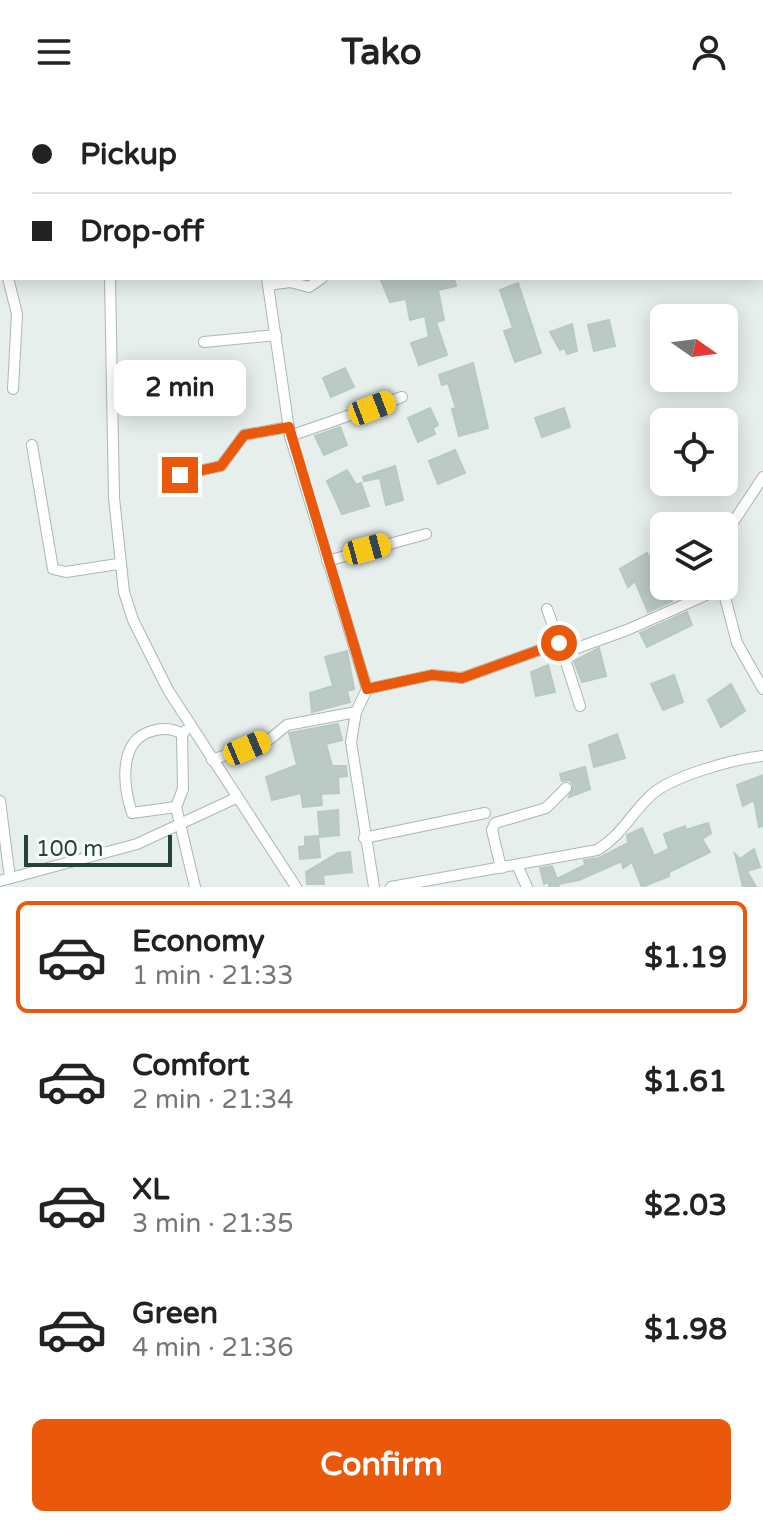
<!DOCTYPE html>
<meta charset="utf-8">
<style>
body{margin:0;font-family:"Varela Round",sans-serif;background:#f2f2f2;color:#222;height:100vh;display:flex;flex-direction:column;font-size:30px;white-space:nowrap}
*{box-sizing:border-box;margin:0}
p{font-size:26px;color:#767676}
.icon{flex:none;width:44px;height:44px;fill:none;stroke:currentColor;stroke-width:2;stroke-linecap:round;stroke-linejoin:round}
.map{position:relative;height:783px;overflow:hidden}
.details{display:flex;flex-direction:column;background:#fff;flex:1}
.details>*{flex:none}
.guide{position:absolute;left:0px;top:0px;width:764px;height:176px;box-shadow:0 4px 20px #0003;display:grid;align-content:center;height:176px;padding:0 32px;background:#fff}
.needle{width:52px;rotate:104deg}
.tools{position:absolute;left:650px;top:200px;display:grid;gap:16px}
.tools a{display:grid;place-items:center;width:88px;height:88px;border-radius:12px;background:#fff;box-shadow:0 4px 20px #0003;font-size:40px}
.scale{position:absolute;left:24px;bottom:20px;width:148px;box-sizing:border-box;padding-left:8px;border:4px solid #24423a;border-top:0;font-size:22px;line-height:28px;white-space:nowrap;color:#24423a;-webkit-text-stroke:6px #f7fbf9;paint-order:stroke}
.end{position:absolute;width:36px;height:36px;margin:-18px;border:10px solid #ea580c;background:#fff;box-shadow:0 0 0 4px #fff}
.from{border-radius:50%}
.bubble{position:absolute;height:56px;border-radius:12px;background:#fff;box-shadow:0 4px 20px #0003;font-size:26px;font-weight:700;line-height:56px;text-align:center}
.car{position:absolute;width:24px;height:48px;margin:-24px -12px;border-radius:10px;box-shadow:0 0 6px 2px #0007;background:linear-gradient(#f5c518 24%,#345 0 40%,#f5c518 0 76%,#345 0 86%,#f5c518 0)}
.guide b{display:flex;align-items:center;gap:28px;height:76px;font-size:30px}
.guide b+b{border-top:2px solid #e0e0e0}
.guide i{width:20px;height:20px;background:#222}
ul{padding:14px 0 0;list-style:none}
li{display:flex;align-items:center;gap:24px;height:112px;margin:0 16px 12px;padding:0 16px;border:4px solid transparent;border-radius:12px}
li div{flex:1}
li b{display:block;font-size:30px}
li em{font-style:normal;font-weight:700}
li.selected{border-color:#ea580c}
li>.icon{width:72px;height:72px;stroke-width:1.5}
.button{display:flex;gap:16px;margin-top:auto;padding:16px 32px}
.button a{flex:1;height:92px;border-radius:12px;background:#ea580c;color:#fff;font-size:32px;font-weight:700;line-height:92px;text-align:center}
header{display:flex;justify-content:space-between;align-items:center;height:104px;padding:0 32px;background:#fff;font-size:36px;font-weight:700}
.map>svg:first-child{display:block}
</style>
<header><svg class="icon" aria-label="menu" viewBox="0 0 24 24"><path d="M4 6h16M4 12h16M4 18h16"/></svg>Tako<svg class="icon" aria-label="person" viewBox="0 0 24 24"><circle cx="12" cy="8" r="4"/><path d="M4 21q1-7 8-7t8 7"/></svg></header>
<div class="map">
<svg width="763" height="783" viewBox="0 0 763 783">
<rect width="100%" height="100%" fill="#e6efeb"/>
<!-- building -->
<g fill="#bbcac4" stroke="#b8c9c2" stroke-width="2">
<polygon points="380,174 454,174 456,182 438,186 444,216 436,218 447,251 419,261 411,239 429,233 425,212 410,216 406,195 390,198"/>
<polygon points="518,179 541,249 515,258 504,227 513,224 500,186"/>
<polygon points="609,216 615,242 594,247 588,221"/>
<polygon points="572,220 577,247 567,250 565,244 560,246 550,228"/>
<polygon points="473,259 488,324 459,332 452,305 456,304 448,279 442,281 439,271"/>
<polygon points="345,264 354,283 331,293 323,274"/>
<polygon points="430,304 438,321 433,324 435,330 418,338 408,314"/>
<polygon points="564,304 570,323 542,333 535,314"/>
<polygon points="340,323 347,341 324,351 315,332"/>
<polygon points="455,346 465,369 438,380 429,357"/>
<polygon points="395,362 403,396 386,401 380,374 364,377 363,373"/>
<polygon points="347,366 356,381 361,379 369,402 342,410 327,377"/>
<polygon points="647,449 655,463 652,465 672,497 648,508 635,477 628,483 620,465"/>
<polygon points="687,508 692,521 647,543 640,529"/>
<polygon points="599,544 606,572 582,578 574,557"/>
<polygon points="347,547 354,585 347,587 350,598 312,608 310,589 333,582 325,553"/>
<polygon points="548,561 555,588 536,592 531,568"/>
<polygon points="674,571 683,598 663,606 651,580"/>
<polygon points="731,580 745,607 721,623 708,596"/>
<polygon points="338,620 342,636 326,640 332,662 346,662 347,672 338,673 339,689 321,690 322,701 303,703 301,689 272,696 266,673 297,661 289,629"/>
<polygon points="617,630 625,654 594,663 589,641"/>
<polygon points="585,663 590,685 569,693 573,681 570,676 562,677 560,670"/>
<polygon points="763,671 763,722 759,723 754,696 743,702 737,681"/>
<polygon points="338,706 339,731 320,733 318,708"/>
<polygon points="708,719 711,729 702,735 710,748 669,768 669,772 642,783 632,758 623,764 622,757 579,776 558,780 559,783 549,783 549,778 544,780 540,764 552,762 557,775 585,761 584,756 599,754 628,739 627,731 642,724 654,752 669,745 664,730 685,722 686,726"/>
<polygon points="318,732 320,753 300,755 299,743 305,742 305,733"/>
<polygon points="754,745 760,763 747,767 756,783 743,783 735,750 740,755"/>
<polygon points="350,748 352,768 323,771 324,780 307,780 306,768 338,749"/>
</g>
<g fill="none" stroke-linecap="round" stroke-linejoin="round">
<defs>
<g id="street">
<polyline points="57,0 58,2"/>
<polyline points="0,146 2,153"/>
<polyline points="8,174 17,210 13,285"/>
<polyline points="110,174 114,394 124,488 133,516 168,586 296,783"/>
<polyline points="267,174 290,332 367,585 356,608 351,638 374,783"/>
<polyline points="268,181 290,178 309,183 322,174"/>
<polyline points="204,238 276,231"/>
<polyline points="290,332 402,293"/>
<polyline points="32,341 53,465 66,468 118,460"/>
<polyline points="180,371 221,362 244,331 289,323"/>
<polyline points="327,457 426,430"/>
<polyline points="724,458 732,420 763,373"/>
<polyline points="722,482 737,539 763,585"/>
<polyline points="547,505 563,549 627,526 722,484"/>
<polyline points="563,549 580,602"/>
<polyline points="367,585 432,571 462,574 559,539"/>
<polyline points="185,627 182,630 183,685 176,703 195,783"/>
<polyline points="212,656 270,635 287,621 356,608"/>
<polyline points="0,697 10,774"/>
<path d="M176,703L132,709C123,682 118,636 152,627C162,624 173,624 182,630"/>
<polyline points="364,734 485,709"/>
<polyline points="518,763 527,783"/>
<polyline points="501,764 492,726 495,719 546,704 566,684"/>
<polyline points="0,777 137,740 236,694"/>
<path d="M391,783L597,746C621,732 630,711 650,692C671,672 734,655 763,652"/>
</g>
<g id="primary">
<polyline points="571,0 588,2"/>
<polyline points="150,2 168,0"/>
<polyline points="0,25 2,25"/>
<polyline points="762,32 763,32"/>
<polyline points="0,46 2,46"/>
<polyline points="762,56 763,56"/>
</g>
</defs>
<!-- street casing -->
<use href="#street" stroke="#a8b8b2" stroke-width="12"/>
<!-- primary casing -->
<use href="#primary" stroke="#c2cac8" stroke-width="18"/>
<!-- street -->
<use href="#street" stroke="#fff" stroke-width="10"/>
<!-- primary -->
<use href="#primary" stroke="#6aa596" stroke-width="16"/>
</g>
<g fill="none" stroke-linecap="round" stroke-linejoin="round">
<!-- route -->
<polyline stroke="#ea580c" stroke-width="10" points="180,371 221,362 244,331 289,323 367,585 432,571 462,574 559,539"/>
</g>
</svg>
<div class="tools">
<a><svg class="needle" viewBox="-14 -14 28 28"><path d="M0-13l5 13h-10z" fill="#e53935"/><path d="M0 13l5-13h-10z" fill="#767676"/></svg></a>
<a><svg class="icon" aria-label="locate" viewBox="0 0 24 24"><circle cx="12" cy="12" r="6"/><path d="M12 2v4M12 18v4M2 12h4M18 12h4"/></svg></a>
<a><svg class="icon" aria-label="layers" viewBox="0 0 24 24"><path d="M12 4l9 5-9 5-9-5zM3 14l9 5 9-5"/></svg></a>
</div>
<div class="scale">100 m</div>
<i class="end from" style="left:559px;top:539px"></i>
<i class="end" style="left:180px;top:371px"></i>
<div class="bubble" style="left:114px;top:256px;width:132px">2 min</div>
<i class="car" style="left:372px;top:304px;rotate:69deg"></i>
<i class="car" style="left:367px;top:445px;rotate:75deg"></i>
<i class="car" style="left:247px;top:644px;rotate:67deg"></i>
<div class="guide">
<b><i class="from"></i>Pickup</b>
<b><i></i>Drop-off</b>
</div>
</div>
<section class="details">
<ul>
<li class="selected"><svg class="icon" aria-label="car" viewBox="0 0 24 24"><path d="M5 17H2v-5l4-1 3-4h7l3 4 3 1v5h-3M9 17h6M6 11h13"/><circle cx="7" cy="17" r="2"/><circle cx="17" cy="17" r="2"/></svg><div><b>Economy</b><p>1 min · 21:33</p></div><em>$1.19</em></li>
<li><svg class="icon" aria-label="car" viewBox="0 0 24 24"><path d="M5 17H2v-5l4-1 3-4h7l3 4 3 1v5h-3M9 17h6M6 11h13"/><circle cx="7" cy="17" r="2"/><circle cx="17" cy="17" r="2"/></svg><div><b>Comfort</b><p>2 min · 21:34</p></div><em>$1.61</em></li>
<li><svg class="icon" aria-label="car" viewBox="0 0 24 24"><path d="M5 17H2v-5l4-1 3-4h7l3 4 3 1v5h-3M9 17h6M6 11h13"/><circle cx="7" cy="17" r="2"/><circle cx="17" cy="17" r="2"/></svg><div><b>XL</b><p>3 min · 21:35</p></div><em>$2.03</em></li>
<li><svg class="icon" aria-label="car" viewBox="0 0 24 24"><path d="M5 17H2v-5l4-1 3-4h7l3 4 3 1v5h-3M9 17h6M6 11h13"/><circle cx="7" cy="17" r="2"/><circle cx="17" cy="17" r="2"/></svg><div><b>Green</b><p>4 min · 21:36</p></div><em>$1.98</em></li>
</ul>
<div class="button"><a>Confirm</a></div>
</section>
